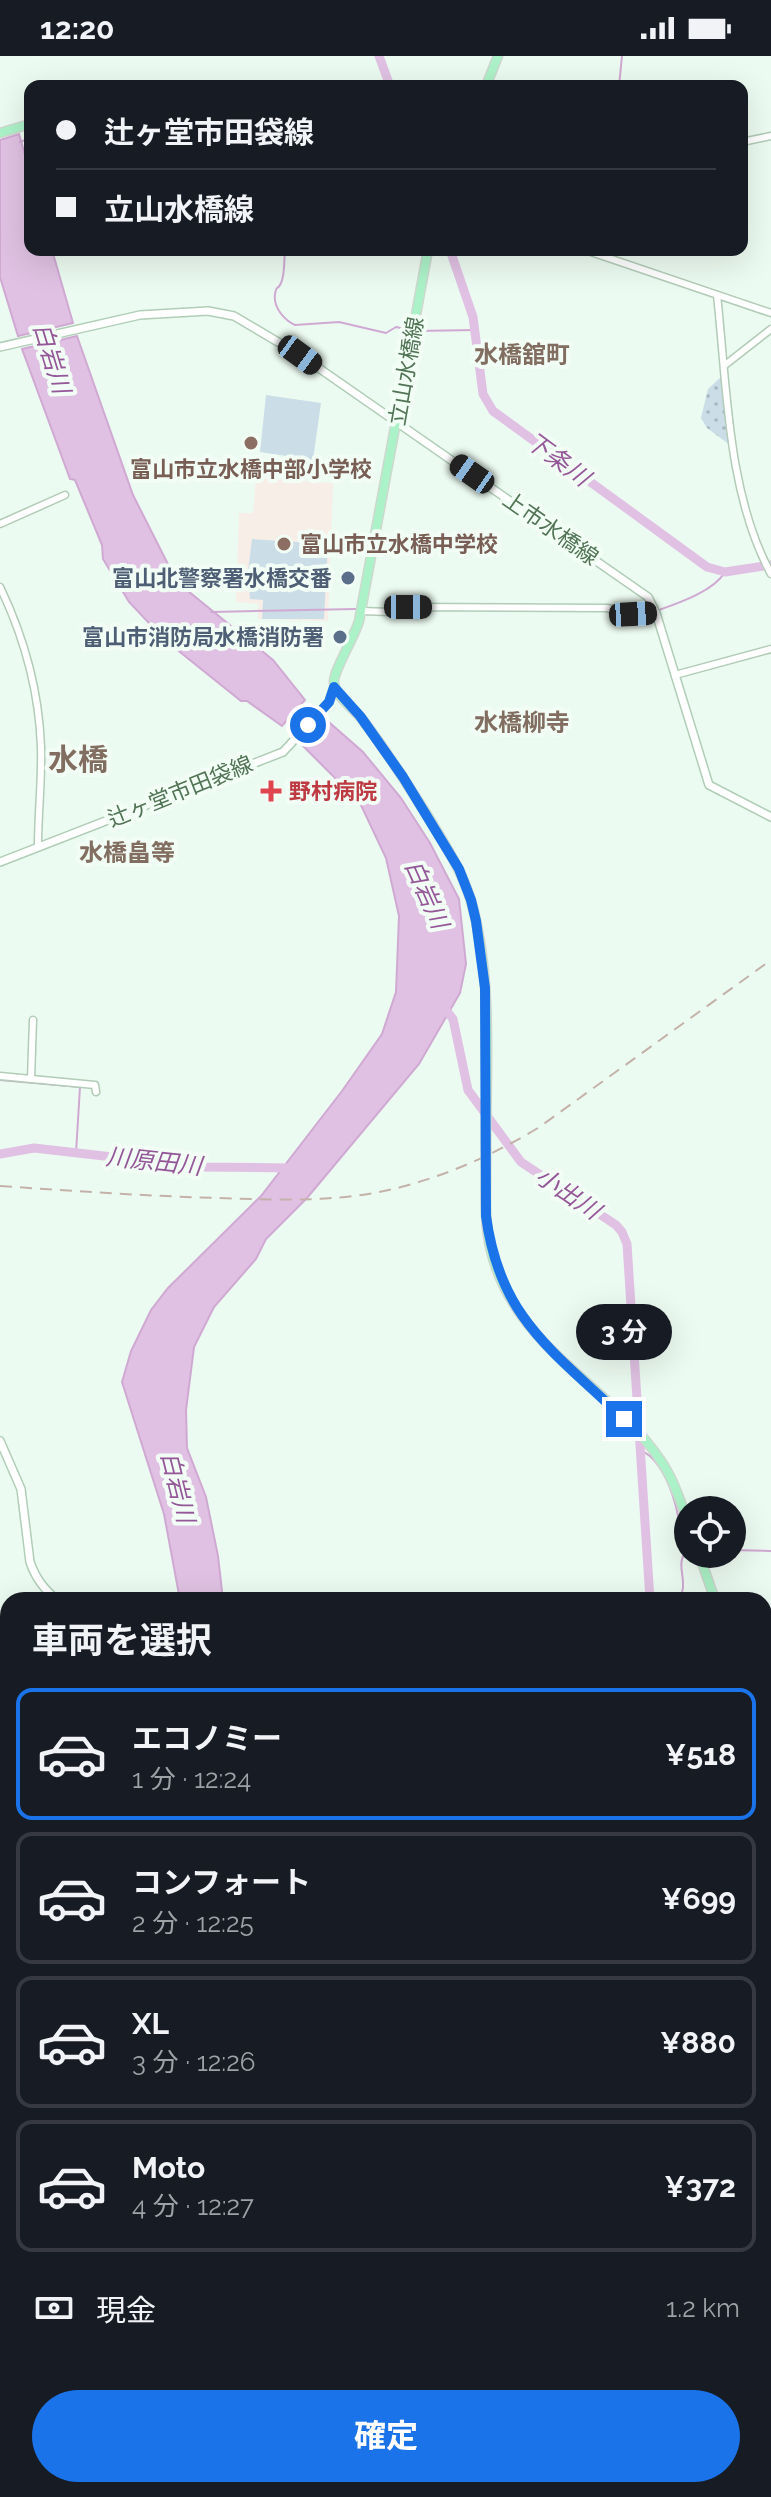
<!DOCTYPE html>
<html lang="ja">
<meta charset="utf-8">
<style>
body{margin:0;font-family:Raleway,"Noto Sans JP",sans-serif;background:#242831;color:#f1f3f6;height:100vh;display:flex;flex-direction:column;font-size:30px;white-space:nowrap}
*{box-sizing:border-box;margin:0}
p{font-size:26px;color:#9ea1a6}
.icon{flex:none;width:44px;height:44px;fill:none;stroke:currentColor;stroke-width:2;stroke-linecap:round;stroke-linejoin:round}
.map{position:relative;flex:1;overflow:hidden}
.drawer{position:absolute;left:0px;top:1536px;width:772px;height:906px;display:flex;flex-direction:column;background:#171b24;border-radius:24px 24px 0 0;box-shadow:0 8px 32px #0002}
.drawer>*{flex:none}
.guide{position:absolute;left:24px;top:24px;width:724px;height:176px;border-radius:16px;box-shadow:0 8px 32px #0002;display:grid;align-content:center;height:176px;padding:0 32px;background:#171b24}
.buttons{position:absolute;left:674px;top:1440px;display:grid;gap:16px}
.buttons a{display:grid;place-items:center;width:72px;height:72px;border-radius:50%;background:#171b24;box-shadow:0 8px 32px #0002;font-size:40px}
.end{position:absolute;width:36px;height:36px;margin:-18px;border:10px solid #1a73e8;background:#fff;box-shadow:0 0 0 4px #fff}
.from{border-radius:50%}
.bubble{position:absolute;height:56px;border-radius:28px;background:#171b24;box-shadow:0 8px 32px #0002;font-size:26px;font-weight:700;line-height:56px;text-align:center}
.car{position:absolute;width:24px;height:48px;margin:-24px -12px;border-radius:10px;box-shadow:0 0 6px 2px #0007;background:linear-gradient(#222 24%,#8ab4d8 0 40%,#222 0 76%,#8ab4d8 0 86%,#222 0)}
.guide b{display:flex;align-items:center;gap:28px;height:76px;font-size:30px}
.guide b+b{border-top:2px solid #363941}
.guide i{width:20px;height:20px;background:#f1f3f6}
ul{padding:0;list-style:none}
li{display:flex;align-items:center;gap:24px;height:132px;margin:0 16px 12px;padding:0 16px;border:4px solid #363941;border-radius:16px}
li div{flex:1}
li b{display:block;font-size:30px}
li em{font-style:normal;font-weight:700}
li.current{border-color:#1a73e8}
li>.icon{width:72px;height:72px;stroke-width:1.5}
h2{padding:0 32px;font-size:36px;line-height:96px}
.pay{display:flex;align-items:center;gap:20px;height:88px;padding:0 32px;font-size:30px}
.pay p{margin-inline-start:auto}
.cta{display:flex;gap:16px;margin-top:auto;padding:16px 32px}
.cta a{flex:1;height:92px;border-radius:48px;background:#1a73e8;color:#fff;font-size:32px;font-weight:700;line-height:92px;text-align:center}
.status{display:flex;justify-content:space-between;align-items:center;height:56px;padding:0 40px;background:#171b24;direction:ltr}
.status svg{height:22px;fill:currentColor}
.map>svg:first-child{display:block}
</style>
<div class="status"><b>12:20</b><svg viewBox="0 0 49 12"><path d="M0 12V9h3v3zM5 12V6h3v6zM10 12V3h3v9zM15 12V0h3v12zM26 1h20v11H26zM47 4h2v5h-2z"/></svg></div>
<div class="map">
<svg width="771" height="2441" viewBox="0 0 771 2441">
<defs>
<pattern id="green-dots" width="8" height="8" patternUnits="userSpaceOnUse" patternTransform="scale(2)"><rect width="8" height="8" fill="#cbdde7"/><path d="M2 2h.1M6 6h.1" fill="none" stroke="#a7b8be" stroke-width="1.8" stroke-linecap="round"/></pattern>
</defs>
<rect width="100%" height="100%" fill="#ecfbf1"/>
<!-- education -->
<polygon fill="#f7eee8" points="256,422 333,427 328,565 258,563 258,548 236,546 239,457 253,457"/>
<!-- green -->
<polygon fill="url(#green-dots)" points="721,321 730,389 707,372 701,362 708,333"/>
<!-- pitch -->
<g fill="#cbdde7">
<polygon points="266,339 321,347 313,404 260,396"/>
<polygon points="252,483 328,488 324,563 262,563 263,544 250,543 248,515"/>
</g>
<!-- water -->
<g fill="#e0c1e3" stroke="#d0a9d3" stroke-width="2">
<polygon points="19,78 30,116 30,194 52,194 73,267 18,280 0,221 0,84"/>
<polygon points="77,280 133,439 177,526 273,604 305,644 282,670 247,645 241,645 165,584 129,546 103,503 102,489 75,424 70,423 22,293"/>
<polygon points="314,653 363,696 401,742 430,787 459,843 466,908 460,937 419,1008 307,1142 266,1183 256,1203 214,1251 194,1291 186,1354 187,1392 206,1441 218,1500 223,1544 180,1544 164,1458 122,1326 131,1295 151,1254 168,1232 261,1140 342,1035 382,978 396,936 399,860 386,802 360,747 291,678"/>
</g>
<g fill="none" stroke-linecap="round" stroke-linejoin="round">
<!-- stream -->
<g stroke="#d0a9d3" stroke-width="2">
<polyline points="619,30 622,0"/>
<polyline points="20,86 30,82"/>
<path d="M285,194C284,203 285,219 281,227C277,236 277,227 275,238C273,251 284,264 295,269L339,266L386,277L396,271L410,274"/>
<polyline points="609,194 612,200 771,254"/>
<polyline points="416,275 475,274"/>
<polyline points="627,554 652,554"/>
<path d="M659,554C679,547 714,535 725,516"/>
<polyline points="211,556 356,553"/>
<polyline points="0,1024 80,1031 76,1097"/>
<path d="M641,1395C667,1403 684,1466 680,1490L688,1491"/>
<polyline points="732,1494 771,1495"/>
<path d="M679,1544C680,1540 683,1536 683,1531C684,1516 676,1506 688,1493"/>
<polyline points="764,1729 771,1732"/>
<polyline points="0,2105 8,2107"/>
<polyline points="754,2434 757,2441"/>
</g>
<!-- river -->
<g stroke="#e0c1e3" stroke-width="9">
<polyline points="379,0 390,30"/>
<polyline points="450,194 473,261 483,338 493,355 707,511 725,516 771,509"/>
<polyline points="282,653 312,674"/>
<polyline points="442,949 453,963 468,1034 521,1106 616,1169 622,1176 627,1188 650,1544"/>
<polyline points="0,1098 34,1092 200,1111 293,1112"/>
<polyline points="764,2132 771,2134"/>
<polyline points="555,2434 562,2441"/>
</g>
<defs>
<g id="tertiary">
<polyline points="742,86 771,80"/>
<polyline points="585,194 771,257"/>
<path d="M717,239C727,329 727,437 771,518"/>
<polyline points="725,309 771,273"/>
<polyline points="0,468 65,439"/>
<path d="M0,531C24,581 39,636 41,691C42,724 38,757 38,790"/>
<polyline points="361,555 390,556 408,551 607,552 633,558 656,557"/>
<polyline points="675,619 771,593"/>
<polyline points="0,1020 95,1029 96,1036"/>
<polyline points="31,1023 33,964"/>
</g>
<g id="secondary">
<polyline points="0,291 140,259 208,255 234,260 300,299 648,541 656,557 709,729 771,761"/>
<polyline points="0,806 283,696 329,646 334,631"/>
<path d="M0,1385L21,1433L30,1506C36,1523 44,1533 57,1544"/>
<polyline points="764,1644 771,1640"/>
<polyline points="764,1856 771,1858"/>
<polyline points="0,2077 8,2072"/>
</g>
<g id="primary">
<polyline points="486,30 498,0"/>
<polyline points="0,77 30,68"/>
<path d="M428,194L359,565C355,580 333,616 334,626C334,639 354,653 362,663C386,694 406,726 427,759C444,787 462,814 471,845C493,921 486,1013 486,1093"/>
<path d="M486,1110C486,1138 484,1167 491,1195C516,1294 609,1327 661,1405C674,1424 680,1445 688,1466"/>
<polyline points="699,1498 715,1544"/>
<polyline points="764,1684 771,1704"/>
<polyline points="764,2044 771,2018"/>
<polyline points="764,2327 771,2356"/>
</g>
</defs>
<!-- tertiary casing -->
<use href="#tertiary" stroke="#b2ccb7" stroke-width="9"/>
<!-- secondary casing -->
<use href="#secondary" stroke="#b0ceb7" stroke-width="10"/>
<!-- primary casing -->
<use href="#primary" stroke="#ced8cf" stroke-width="11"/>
<!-- tertiary -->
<use href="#tertiary" stroke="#fff" stroke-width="6"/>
<!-- secondary -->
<use href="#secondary" stroke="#fff" stroke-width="7"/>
<!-- primary -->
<use href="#primary" stroke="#acf2c8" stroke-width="8"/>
<!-- rail -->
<path stroke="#c4b2aa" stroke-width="2" stroke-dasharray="12 8" stroke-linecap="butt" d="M0,1130C73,1135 145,1140 218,1142C282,1144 343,1147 405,1130C453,1117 496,1097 538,1072L771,904"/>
<defs>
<polyline id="primary-bridge" points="486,1110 486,1093"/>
</defs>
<!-- primary-bridge casing -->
<use href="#primary-bridge" stroke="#ced8cf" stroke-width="11" stroke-linecap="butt"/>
<!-- primary-bridge -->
<use href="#primary-bridge" stroke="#acf2c8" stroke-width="8"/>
</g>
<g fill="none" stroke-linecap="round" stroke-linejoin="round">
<!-- route -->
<path stroke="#1a73e8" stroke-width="10" d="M308,669L329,646L334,631L360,660L403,721L459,813L471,844L476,865L485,932L486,1160C500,1264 554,1295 624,1363"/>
</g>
<!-- markers -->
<g fill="#8d6e63" stroke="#f2fdf6" stroke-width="3">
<circle cx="251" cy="387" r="8"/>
<circle cx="284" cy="488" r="8"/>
</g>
<g fill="#5c6f8a" stroke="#f2fdf6" stroke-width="3">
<circle cx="348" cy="522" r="8"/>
<circle cx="340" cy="581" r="8"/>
</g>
<path fill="#e0444e" stroke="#f2fdf6" stroke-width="3" d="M267 723h8v8h8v8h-8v8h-8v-8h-8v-8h8z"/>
<g text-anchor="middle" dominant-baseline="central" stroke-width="8" stroke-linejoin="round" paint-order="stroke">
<!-- street labels -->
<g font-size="22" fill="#517455" stroke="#f2fdf6">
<text transform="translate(406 315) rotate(-80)">立山水橋線</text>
<text transform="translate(551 472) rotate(35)">上市水橋線</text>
<text transform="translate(180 735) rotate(-22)">辻ヶ堂市田袋線</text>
</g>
<!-- education labels -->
<g font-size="22" font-weight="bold" fill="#785e54" stroke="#f2fdf6">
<text x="251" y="413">富山市立水橋中部小学校</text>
<text x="300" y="488" text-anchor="start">富山市立水橋中学校</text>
</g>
<!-- service labels -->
<g font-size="22" font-weight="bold" fill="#4e5e75" stroke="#f2fdf6" text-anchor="end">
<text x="332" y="522">富山北警察署水橋交番</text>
<text x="324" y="581">富山市消防局水橋消防署</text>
</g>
<!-- health labels -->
<g font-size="22" font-weight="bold" fill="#be3a42" stroke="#f2fdf6" text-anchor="start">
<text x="289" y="735">野村病院</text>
</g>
<!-- neighbourhood labels -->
<g font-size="24" font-weight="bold" fill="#826e60" stroke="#f2fdf6">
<text x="522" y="298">水橋舘町</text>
<text x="522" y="666">水橋柳寺</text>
<text x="127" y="796">水橋畠等</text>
</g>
<!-- water labels -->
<g font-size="24" font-style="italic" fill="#945798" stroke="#f2fdf6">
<text transform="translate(52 302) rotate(73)">白岩川</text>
<text transform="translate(558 403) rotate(36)">下条川</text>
<text transform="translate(427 838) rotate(66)">白岩川</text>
<text transform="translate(154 1105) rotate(6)">川原田川</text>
<text transform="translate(568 1137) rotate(34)">小出川</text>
<text transform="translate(178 1431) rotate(76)">白岩川</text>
</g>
<!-- district labels -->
<g font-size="30" font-weight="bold" fill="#826e60" stroke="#f2fdf6">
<text x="78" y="703">水橋</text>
</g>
</g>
</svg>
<div class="buttons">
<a><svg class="icon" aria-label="locate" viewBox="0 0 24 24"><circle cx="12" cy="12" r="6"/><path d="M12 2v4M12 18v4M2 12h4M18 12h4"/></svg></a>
</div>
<i class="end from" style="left:308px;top:669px"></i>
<i class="end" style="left:624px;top:1363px"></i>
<div class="bubble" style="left:576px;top:1248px;width:96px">3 分</div>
<i class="car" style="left:300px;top:299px;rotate:126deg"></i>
<i class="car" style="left:472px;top:418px;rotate:305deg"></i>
<i class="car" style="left:408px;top:551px;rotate:90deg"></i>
<i class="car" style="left:633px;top:558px;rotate:87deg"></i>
<div class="guide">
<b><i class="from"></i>辻ヶ堂市田袋線</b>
<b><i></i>立山水橋線</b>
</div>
<section class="drawer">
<h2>車両を選択</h2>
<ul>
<li class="current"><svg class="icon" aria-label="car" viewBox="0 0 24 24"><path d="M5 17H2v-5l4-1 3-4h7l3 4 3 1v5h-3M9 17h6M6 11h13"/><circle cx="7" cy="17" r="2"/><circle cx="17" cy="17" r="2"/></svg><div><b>エコノミー</b><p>1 分 · 12:24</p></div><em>¥518</em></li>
<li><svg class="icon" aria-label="car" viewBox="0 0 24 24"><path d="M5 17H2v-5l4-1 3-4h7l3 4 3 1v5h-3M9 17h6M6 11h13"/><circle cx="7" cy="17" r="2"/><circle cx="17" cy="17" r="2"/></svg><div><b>コンフォート</b><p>2 分 · 12:25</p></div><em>¥699</em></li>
<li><svg class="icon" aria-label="car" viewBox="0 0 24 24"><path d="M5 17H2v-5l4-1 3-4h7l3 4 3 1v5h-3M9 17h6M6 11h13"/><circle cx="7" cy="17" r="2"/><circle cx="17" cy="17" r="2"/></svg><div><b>XL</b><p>3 分 · 12:26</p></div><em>¥880</em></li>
<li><svg class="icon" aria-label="car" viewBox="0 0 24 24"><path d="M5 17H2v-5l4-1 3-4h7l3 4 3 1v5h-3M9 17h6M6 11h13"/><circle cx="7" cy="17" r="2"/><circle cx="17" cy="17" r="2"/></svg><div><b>Moto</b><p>4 分 · 12:27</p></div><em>¥372</em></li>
</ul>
<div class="pay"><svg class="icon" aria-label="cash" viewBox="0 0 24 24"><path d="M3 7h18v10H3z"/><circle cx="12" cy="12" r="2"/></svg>現金<p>1.2 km</p></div>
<div class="cta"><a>確定</a></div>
</section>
</div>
